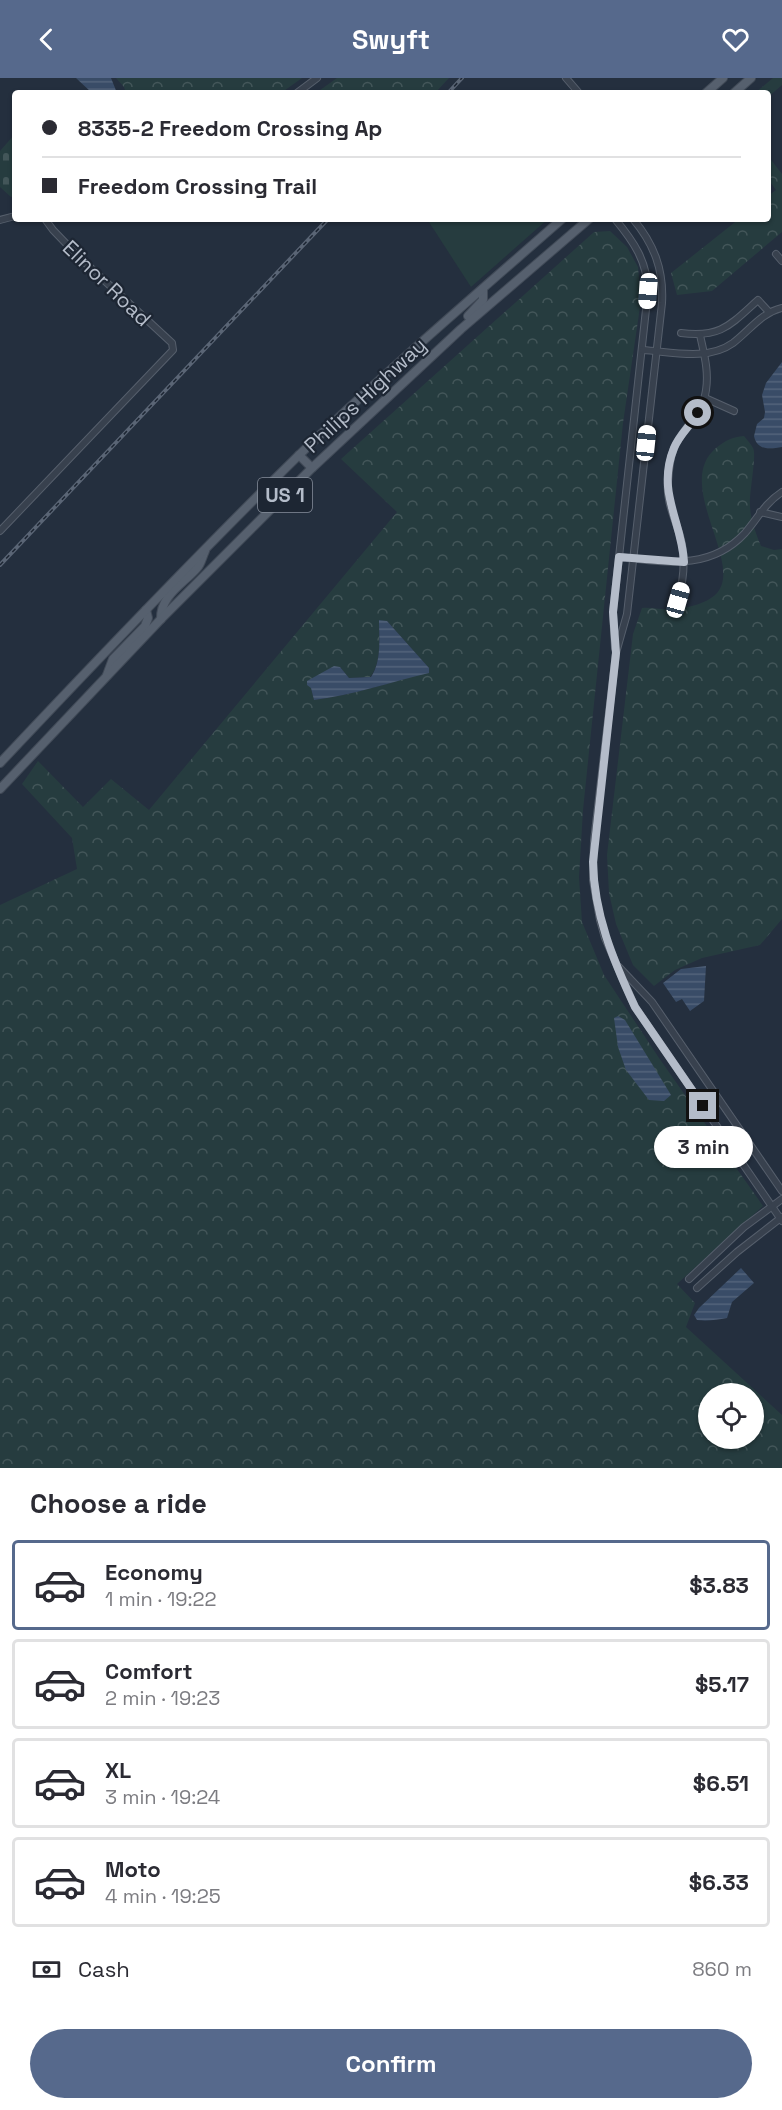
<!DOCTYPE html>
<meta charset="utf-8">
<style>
body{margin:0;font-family:"Space Grotesk",sans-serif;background:#f2f2f3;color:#2b2b33;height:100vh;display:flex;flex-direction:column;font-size:22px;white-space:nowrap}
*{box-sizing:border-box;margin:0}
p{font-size:20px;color:#7c7c81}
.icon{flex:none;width:33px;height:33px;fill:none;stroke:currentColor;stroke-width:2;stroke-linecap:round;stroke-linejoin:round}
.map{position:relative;height:1390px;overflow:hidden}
.side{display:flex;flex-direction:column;background:#fff;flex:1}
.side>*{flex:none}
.hud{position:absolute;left:12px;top:12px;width:759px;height:132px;border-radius:6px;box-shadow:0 2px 4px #0004;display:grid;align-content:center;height:132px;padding:0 30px;background:#fff}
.tools{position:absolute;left:698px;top:1305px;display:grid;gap:12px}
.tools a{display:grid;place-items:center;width:66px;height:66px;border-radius:50%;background:#fff;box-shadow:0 2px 4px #0004;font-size:30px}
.end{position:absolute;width:27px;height:27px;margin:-14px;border:8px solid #b4bcc9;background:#111;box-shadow:0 0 0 3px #111}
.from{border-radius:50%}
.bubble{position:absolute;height:42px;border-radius:21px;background:#fff;box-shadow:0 2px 4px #0004;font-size:20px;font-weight:600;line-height:42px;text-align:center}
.car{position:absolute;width:18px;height:36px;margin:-18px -9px;border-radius:8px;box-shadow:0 0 4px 2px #0007;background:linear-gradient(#fff 24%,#345 0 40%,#fff 0 76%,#345 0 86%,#fff 0)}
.hud b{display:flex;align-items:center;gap:21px;height:57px;font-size:22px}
.hud b+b{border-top:2px solid #e1e1e2}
.hud i{width:15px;height:15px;background:#2b2b33}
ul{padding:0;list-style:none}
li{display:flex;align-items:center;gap:18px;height:90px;margin:0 12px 9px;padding:0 18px;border:3px solid #e1e1e2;border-radius:6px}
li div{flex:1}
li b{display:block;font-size:22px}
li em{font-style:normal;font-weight:600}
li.active{border-color:#56698c}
li>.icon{width:54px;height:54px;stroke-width:1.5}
h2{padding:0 30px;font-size:27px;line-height:72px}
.pay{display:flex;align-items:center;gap:15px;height:66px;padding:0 30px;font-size:22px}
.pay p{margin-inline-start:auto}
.cta{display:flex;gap:12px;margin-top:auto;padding:12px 30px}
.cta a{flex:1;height:69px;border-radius:36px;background:#56698c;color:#fff;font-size:24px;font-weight:600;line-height:69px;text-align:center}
header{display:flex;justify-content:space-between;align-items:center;height:78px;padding:0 30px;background:#56698c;color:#fff;font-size:27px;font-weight:600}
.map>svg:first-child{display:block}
</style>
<header><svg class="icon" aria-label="back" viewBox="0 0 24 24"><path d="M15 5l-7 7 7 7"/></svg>Swyft<svg class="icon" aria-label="heart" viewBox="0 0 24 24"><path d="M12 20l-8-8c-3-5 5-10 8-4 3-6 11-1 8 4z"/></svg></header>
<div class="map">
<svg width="782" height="1390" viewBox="0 0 782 1390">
<defs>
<pattern id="forest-crowns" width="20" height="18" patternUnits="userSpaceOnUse" patternTransform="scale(1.5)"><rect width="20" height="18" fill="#263c3f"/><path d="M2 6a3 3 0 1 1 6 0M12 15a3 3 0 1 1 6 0" fill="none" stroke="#435659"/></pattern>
<pattern id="cemetery-stones" width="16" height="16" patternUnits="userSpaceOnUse" patternTransform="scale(1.5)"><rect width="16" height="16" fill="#263c3f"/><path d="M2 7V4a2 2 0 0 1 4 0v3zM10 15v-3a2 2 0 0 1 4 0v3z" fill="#435659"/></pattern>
<pattern id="water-rules" width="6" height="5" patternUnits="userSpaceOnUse" patternTransform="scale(1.5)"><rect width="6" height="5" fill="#394c67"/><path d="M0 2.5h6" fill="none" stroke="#53647b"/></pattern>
</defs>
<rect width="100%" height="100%" fill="#242f3e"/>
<!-- green -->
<polygon fill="#263c3f" points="427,141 548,141 471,209"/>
<!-- forest -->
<g fill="url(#forest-crowns)" fill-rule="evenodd">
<polygon points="116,0 302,0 281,15 126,15 124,9"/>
<polygon points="337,0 449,0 435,15 316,15"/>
<polygon points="773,0 782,0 782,7 768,19 768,15 755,15"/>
<polygon points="768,78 782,96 782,154 712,213 677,217 671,195 739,141 768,141 768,118 776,112 768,101"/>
<path d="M610,153L627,169L638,189L641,222L623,345L583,732L579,799L582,844L604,897L659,980L763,1128L677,1206L695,1225L686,1249L782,1337V1390H0V827L77,791L72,760L22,706L38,683L83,729L111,701L149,732L397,434L341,381L594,154ZM379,543H387L429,590V594C391,604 353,617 314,622L311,610L340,589L349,600L370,599C382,584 379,561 379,543ZM708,1316H753V1360H708Z"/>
<path d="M744,358C747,362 751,366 753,370C757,376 749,416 750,427C750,440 756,456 761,468L774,472L782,471V841L760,867L702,880L675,892L654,908L633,887L616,846L609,815L607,777L633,556L642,530C652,529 660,532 670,531C685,530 706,527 717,515C744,484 673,406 716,370C726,362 732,359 744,358Z"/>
</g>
<!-- cemetery -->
<polygon fill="url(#cemetery-stones)" points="15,56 15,118 11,119 0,109 0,73"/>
<!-- water -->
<g fill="url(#water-rules)">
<polygon points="76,0 111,0 117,15 92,15"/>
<path d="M782,284V369C770,371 757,373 754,358L757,346L764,340L765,334L762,317L766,305Z"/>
<path d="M379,542L387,543L429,590V595C391,604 353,617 314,622L311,610L307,607V603L334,588L340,589L349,600L371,599C382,583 379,560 379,542Z"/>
<polygon points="706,888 704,923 690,933 682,921 676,924 663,905 681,891"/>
<polygon points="618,938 625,942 671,1017 664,1023 649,1022 626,992 618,969 614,940"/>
<path d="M741,1190L754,1205L732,1224L727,1240C717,1242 707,1243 697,1242L694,1237L699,1230Z"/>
</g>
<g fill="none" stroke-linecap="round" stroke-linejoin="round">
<defs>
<g id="minor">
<polyline points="566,0 579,15"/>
<polyline points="297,15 317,0"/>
<path d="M615,141C634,164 647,183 648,213L613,534L615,570"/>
<path d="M633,141C654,166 664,192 662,225L627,536L616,575L594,763L593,802L600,842L605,860L635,929L782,1143"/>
<polyline points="0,142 15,138"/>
<polyline points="776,176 782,183"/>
<path d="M681,255C721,260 730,247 758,222L769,234"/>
<path d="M643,272C672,274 708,283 733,265C750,252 761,235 782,230"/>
<polyline points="705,320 734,333"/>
<polyline points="760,434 782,439"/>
<polyline points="0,453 173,272 172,265 79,179 53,152 45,141"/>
<path d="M619,479C665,484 710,493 745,455C758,440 765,425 782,414"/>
<path d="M678,522C684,501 686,479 680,458C675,440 666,424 668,404C669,391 670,376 677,364C687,346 703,335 706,312C709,293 704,276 700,257"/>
<polyline points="619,889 652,924 782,1113"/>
<polyline points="689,1201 744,1149 782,1121"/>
<polyline points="697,1210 737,1174 782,1139"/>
</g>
<g id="major">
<polyline points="706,15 723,0"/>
<polyline points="734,15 751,0"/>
<polyline points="468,238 483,222 483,211"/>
<polyline points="299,377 312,390"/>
<path d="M161,541C160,518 183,506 197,490C201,486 202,479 205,473"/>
<polyline points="107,597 113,581 145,548 148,540 146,532"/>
<path d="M0,685C98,581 196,478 298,378C383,296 473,219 562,141"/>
<polyline points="0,711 161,541 312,390 461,251 589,141"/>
</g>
</defs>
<!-- minor casing -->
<use href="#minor" stroke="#565f6c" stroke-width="8"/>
<!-- major casing -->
<use href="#major" stroke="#414a57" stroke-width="10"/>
<!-- minor -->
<use href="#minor" stroke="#38414e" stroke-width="6"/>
<!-- major -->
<use href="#major" stroke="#56606e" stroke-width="8"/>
<defs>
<g id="rail">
<polyline points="448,15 462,0"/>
<polyline points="0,487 328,141"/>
</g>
</defs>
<!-- rail casing -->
<use href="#rail" stroke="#5a6575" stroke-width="4"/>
<!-- rail -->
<use href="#rail" stroke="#1d2633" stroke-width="1.5" stroke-dasharray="4.5" stroke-linecap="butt"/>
</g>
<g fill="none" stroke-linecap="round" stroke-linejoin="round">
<!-- route -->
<path stroke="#b4bcc9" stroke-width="8" d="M698,335C691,347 679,357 674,370C656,414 682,443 684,484L619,479L613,534L616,575L593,784C594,836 613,882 635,929L703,1028"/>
</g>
<g text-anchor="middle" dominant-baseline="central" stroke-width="4.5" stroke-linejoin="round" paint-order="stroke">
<!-- shield labels -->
<rect fill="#1d2633" stroke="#878f9c" stroke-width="1.5" x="258" y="400" width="54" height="34" rx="4.5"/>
<g font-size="20" font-weight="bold" fill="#b4bcc9">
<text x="285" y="417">US 1</text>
</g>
<!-- street labels -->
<g font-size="21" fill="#b4bcc9" stroke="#1d2633">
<text transform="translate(107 205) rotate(44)">Elinor Road</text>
<text transform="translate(365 317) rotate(-43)">Philips Highway</text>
</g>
</g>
</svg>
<div class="tools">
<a><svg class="icon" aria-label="locate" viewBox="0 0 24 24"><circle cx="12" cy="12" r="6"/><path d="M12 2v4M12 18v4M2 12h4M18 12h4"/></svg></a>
</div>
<i class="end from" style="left:698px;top:335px"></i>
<i class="end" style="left:703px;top:1028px"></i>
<div class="bubble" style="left:654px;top:1048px;width:99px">3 min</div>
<i class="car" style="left:648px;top:213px;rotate:184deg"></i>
<i class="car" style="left:646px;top:365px;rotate:6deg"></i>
<i class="car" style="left:678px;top:522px;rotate:16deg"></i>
<div class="hud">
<b><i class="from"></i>8335-2 Freedom Crossing Ap</b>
<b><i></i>Freedom Crossing Trail</b>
</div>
</div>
<section class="side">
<h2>Choose a ride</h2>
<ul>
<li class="active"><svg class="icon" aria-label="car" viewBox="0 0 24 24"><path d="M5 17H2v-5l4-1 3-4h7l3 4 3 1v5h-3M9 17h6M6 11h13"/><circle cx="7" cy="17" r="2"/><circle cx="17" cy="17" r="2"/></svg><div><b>Economy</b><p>1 min · 19:22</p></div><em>$3.83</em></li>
<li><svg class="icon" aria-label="car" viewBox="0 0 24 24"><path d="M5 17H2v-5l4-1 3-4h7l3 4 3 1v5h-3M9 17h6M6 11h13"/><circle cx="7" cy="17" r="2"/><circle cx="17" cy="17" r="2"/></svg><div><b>Comfort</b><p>2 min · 19:23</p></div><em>$5.17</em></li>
<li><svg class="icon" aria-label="car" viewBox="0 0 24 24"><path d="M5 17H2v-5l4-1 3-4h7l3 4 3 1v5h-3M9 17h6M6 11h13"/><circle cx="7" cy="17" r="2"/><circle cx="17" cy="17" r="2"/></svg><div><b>XL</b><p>3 min · 19:24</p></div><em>$6.51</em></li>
<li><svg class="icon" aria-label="car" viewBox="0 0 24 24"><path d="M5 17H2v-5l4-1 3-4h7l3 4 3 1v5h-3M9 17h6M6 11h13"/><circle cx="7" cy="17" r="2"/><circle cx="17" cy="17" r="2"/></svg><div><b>Moto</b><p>4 min · 19:25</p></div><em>$6.33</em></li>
</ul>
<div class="pay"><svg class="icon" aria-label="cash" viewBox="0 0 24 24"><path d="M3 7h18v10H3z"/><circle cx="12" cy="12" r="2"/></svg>Cash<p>860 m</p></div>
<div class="cta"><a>Confirm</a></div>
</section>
